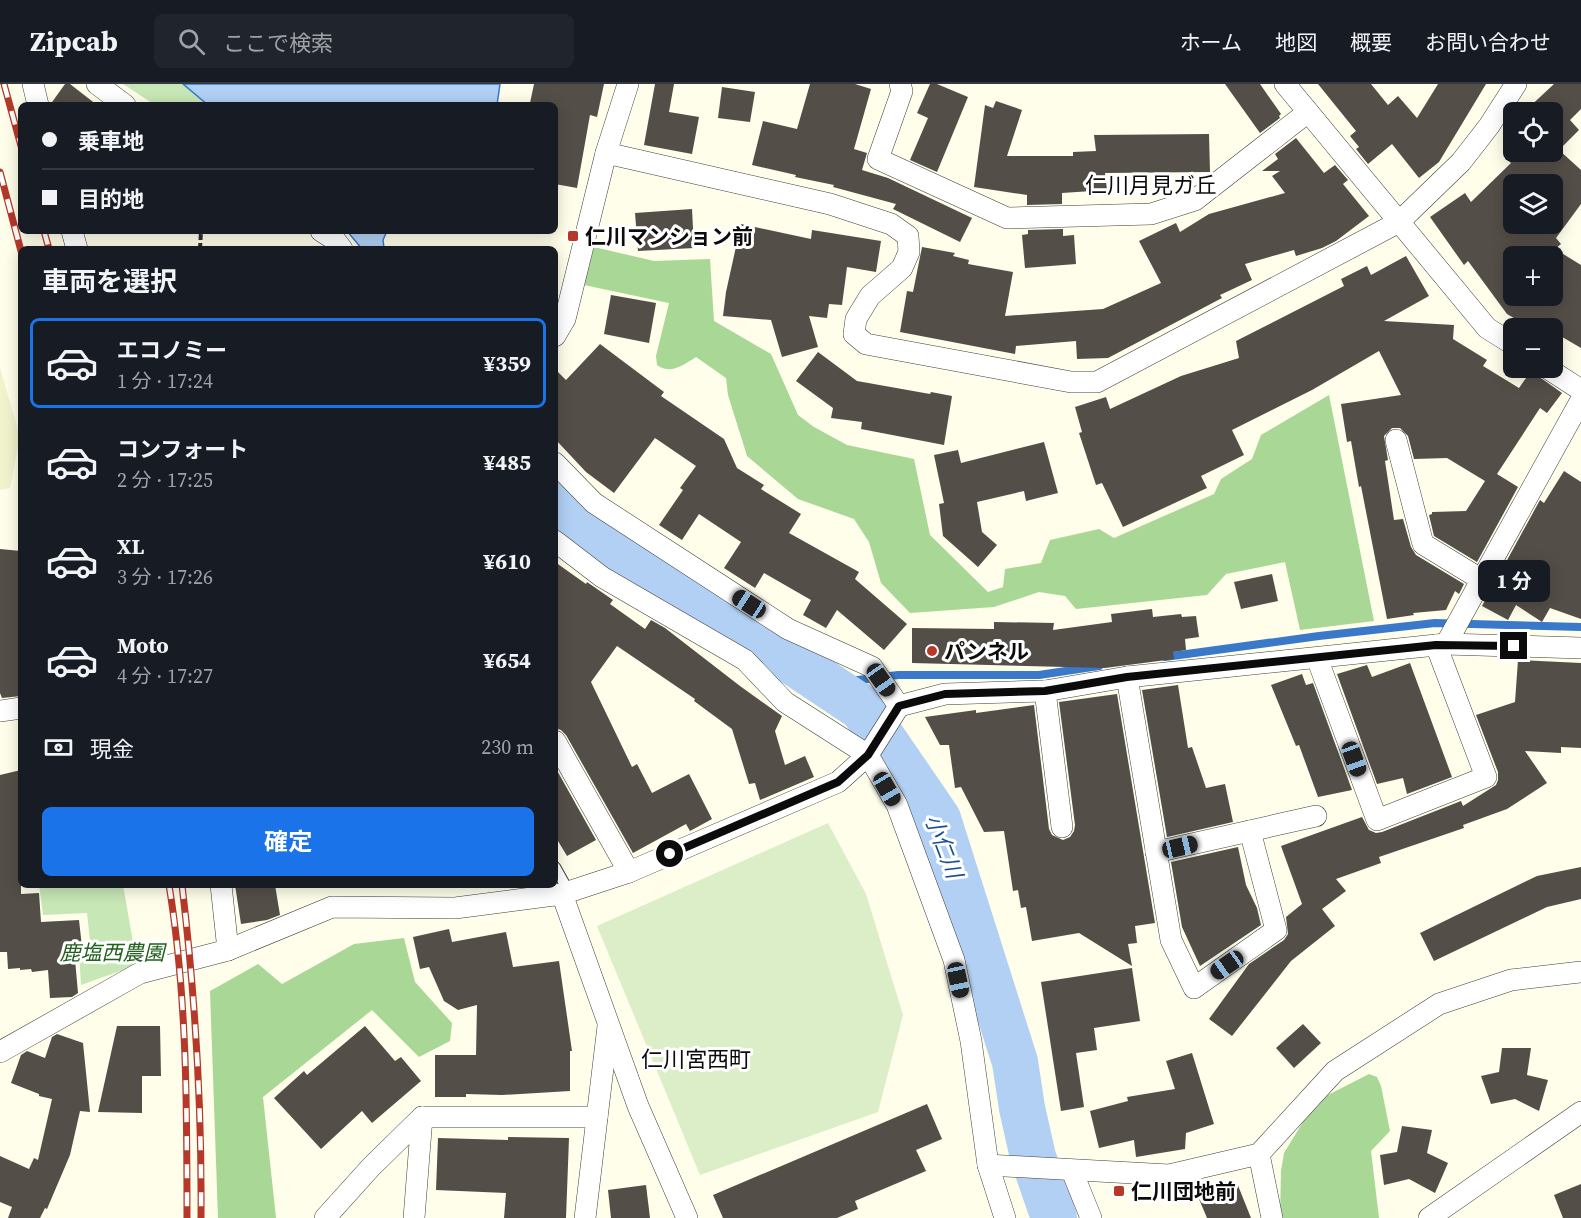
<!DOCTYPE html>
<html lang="ja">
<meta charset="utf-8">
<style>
body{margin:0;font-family:"Source Serif 4","Noto Sans JP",serif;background:#20242c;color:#f1f3f6;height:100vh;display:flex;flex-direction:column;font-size:22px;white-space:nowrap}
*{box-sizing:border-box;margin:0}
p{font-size:20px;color:#9ea1a6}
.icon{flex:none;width:33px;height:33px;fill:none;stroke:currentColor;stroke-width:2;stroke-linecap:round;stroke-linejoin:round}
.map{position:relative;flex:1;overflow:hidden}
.panel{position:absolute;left:18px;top:162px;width:540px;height:642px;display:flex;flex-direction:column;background:#171b24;border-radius:9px;box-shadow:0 3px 15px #0003}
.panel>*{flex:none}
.guide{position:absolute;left:18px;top:18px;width:540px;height:132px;border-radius:9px;box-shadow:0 3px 15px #0003;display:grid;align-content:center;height:132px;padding:0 24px;background:#171b24}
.tools{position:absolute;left:1503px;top:18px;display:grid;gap:12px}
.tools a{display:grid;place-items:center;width:60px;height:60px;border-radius:9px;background:#171b24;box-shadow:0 3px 15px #0003;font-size:30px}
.end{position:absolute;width:27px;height:27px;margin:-14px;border:8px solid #0b0b0b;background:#fff;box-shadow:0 0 0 3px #fff}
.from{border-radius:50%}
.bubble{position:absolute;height:42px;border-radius:9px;background:#171b24;box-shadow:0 3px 15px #0003;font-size:20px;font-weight:700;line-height:42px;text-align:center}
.car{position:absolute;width:18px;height:36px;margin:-18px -9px;border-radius:8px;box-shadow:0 0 4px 2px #0007;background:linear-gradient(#222 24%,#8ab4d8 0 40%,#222 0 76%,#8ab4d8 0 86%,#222 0)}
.guide b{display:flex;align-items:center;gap:21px;height:57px;font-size:22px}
.guide b+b{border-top:2px solid #363941}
.guide i{width:15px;height:15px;background:#f1f3f6}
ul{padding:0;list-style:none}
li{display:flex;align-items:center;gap:18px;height:90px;margin:0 12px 9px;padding:0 12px;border:3px solid transparent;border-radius:9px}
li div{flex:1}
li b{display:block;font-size:22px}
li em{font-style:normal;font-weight:700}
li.current{border-color:#1a73e8}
li>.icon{width:54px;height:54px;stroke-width:1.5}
h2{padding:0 24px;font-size:27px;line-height:72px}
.pay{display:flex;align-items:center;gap:15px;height:66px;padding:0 24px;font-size:22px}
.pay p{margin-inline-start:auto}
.button{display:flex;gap:12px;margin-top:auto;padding:12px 24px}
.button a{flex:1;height:69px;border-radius:9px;background:#1a73e8;color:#fff;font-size:24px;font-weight:700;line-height:69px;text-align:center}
header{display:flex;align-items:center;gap:36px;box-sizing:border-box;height:84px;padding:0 30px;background:#171b24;border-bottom:2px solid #363941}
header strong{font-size:28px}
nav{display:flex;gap:33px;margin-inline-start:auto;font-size:21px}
.search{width:420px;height:54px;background:#20242c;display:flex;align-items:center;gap:15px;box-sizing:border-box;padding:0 21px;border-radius:9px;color:#9ea1a6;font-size:22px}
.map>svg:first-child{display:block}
</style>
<header>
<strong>Zipcab</strong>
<div class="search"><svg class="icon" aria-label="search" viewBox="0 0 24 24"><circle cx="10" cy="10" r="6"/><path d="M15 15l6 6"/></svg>ここで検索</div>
<nav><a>ホーム</a><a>地図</a><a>概要</a><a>お問い合わせ</a></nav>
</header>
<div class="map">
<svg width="1581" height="1134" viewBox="0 0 1581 1134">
<rect width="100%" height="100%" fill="#fefeea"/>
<!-- farmland -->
<polygon fill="#f0f3cc" points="0,284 20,353 10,404 0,406"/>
<!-- green -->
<g fill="#c7e7b6">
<polygon points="123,0 183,0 208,21 155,21"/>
<polygon points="39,801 123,801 137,881 81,901 79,867 91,866 87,829 43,831"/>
</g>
<!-- forest -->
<g fill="#a9d796">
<path d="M594,163L654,177L710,175L714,237L771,270L798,331L814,343L847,361L914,375L930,451L988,508L1003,503L1005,485L1041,479L1050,456L1099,445L1114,454L1214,410L1221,395L1252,375L1261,351L1329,311L1374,537L1300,546L1285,478L1226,490L1207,511L1076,525L1065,512L1039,508L994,523L910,529L881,499L869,458L854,435L798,415L747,372L728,311L726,294L696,273C683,281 671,291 657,281L656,272L669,219L584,201Z"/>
<polygon points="404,854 415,898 452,939 450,957 419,973 372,926 263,1013 276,1134 218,1134 210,907 258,880 282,900 354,860"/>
<polygon points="1369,990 1377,993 1381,1002 1390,1047 1371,1067 1379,1134 1280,1134 1281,1087 1284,1069 1303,1038 1328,1011"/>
</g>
<!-- pitch -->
<polygon fill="#dbeec7" points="828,739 866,810 903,931 878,1028 700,1091 597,842"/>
<!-- water -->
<g fill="#b1d0f4" stroke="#3a79c9" stroke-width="1.5">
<polygon points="183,0 500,0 497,21 208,21"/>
<polygon points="347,147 387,147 383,156 384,164 362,165"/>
</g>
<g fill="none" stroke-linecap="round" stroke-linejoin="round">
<!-- stream -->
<g stroke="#3a79c9" stroke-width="8">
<polyline points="1165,573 1319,552 1435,539 1581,543"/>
<polyline points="826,600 898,591 1039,591 1099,582"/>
</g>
<!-- river -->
<polyline stroke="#b1d0f4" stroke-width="46" points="555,416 628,479 775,566 862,624 938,735 1015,978 1022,1024 1033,1073 1054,1134"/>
</g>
<!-- building -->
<g fill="#544e48" fill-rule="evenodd">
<polygon points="65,0 70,0 97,21 50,21"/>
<polygon points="534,0 604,0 597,33 590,31 577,104 555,100 555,21 530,19"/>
<polygon points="655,0 674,0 669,28 699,33 692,70 644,61"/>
<polygon points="810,0 855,0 871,5 854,65 867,69 862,86 888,94 972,134 960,158 893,125 896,120 833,103 834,101 795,93 796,91 752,81 763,37 797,45"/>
<polygon points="930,0 937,0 968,13 937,88 910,76 928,34 917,29"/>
<polygon points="1225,0 1260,0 1281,30 1279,32 1280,34 1260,49"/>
<polygon points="1318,0 1371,0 1388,21 1398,12 1417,34 1438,0 1486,0 1439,78 1419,94 1392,60 1368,80 1356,65 1359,63 1350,52 1356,47"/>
<path d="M1554,0H1581V25L1570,36L1579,46L1559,66L1581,86V120L1556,154L1561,160L1555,165L1581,181V264L1552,247V244H1547L1533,236L1529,243L1507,230L1468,177L1464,181L1430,133L1465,109L1471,118L1511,79L1504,72L1514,61V68H1552V28H1524ZM1514,100H1552V140H1514ZM1514,172H1552V212H1514Z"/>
<polygon points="722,3 755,8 750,38 718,34"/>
<polygon points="996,17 1022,26 1007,72 1073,72 1073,68 1096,67 1094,51 1209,50 1210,88 1105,89 1107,106 1062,109 1062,120 1027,121 1027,111 974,103 985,21 993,24"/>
<polygon points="1296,54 1324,89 1335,81 1348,96 1343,100 1369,132 1336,157 1322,164 1296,172 1294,166 1245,180 1252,196 1220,211 1222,214 1108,274 1077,275 1076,257 1016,262 1015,270 900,248 907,207 913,208 922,163 955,169 953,172 969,176 968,180 1013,188 1005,232 1103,225 1161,199 1139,157 1176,139 1180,148 1209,130 1285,109 1272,92 1280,87 1262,87 1278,75 1275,70"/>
<polygon points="692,125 694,164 638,167 635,129"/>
<polygon points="741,140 811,155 812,146 881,157 876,188 847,183 842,221 829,220 827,234 809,232 818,263 782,273 771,236 723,232 726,208"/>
<polygon points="1063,145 1063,152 1074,151 1076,180 1025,184 1022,151 1028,150 1028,146"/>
<polygon points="1406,172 1429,212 1384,237 1454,241 1453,255 1487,276 1483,282 1519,304 1531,287 1562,309 1547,329 1540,324 1497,390 1518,403 1477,478 1434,452 1429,431 1432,430 1432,428 1466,427 1485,397 1447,374 1414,375 1408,352 1400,344 1392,344 1384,352 1388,376 1385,377 1394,436 1403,435 1411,463 1416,471 1464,500 1459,510 1455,507 1446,526 1413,529 1414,531 1387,535 1361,402 1359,403 1351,357 1347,358 1341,320 1401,311 1379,267 1312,306 1232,346 1244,371 1201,392 1207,404 1123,443 1102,399 1096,401 1079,349 1082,348 1075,323 1106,313 1110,325 1181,292 1239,274 1236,257 1344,202 1341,195 1367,182 1371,191"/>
<polygon points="611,211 656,219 649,259 604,250"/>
<polygon points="600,260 664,308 661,312 724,355 737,384 764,401 761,405 801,430 789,449 859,488 855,495 907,540 884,566 837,526 826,544 803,531 811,516 764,489 755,504 724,484 741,458 699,430 682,456 659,441 683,406 680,404 696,382 655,354 614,409 586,388 555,355 555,285 566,296"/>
<polygon points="818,268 857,297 930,310 931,308 952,312 944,361 861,345 862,338 831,334 833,324 796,297"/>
<polygon points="1044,358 1058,409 1026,417 1024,407 977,418 982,448 997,461 978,483 943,452 939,420 944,419 934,371 958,366 961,379"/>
<polygon points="1564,387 1581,398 1581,535 1550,524 1542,538 1516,521 1508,536 1482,522 1540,416 1544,419"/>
<polygon points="0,465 21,467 21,612 2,614 0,609"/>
<polygon points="555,478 586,500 587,498 613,516 610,520 645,545 651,536 665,544 740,602 782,632 775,647 785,681 805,672 814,693 760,716 755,699 749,700 732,645 694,617 695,615 617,562 591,598 632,683 637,680 652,709 689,690 712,735 690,747 686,740 633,769 566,651 561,646 555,644"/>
<polygon points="1272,490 1278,517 1241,525 1234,498"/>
<polygon points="1152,525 1153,533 1181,530 1182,533 1196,532 1199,553 1185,555 1186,566 1173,568 1174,575 1105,584 912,579 912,544 994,545 994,538 1054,539 1053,546 1112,538 1111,530"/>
<polygon points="1518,576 1581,579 1581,664 1561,663 1561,669 1525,667 1547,699 1507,725 1463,741 1464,744 1379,773 1381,779 1336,795 1346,807 1322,825 1335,842 1291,877 1232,952 1209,935 1249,880 1284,856 1288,850 1286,833 1302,820 1281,762 1362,733 1369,746 1376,749 1382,748 1461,717 1463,722 1496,701 1498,696 1498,688 1476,631 1515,618"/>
<polygon points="1410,579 1452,693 1407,710 1403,694 1377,700 1337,590 1367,581 1372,593"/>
<polygon points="1302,590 1306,601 1313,599 1352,706 1318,713 1299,661 1296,662 1271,601"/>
<polygon points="1178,601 1188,664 1192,663 1206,704 1225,700 1233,738 1167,753 1142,606"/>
<polygon points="1117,610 1155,839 1135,842 1137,859 1128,860 1132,882 1079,849 1032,857 1026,823 1021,824 1018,806 1013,807 1004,747 984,748 961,703 955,704 949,661 940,661 925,633 976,626 976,629 1034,621 1049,745 1052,751 1063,756 1070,753 1074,747 1075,741 1059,618"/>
<polygon points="555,683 596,756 567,772 555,752"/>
<polygon points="21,686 21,810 39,809 41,838 79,836 82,863 74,864 78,909 72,913 50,914 48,886 32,888 31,885 20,886 20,884 8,885 7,868 0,868 0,691"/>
<polygon points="1238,763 1246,801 1257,824 1261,841 1200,882 1182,843 1171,778"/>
<polygon points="1581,783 1581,815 1547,823 1434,877 1420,849 1537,792"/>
<polygon points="235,801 275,801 280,831 267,836 241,840"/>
<polygon points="449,845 452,858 506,848 513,883 559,877 572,967 570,967 570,1007 502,1011 466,1010 466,1013 435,1013 435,971 476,971 477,921 458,926 444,917 429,883 420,885 413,853"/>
<polygon points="1132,884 1140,937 1094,944 1097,966 1076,969 1084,1023 1061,1027 1041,898"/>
<polygon points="1303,940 1321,959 1294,984 1276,964"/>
<polygon points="117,942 160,942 161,992 142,992 142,1029 98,1028"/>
<polygon points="365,942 395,977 401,973 421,997 372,1039 362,1027 321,1065 274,1014 304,987 307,991"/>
<polygon points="57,950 83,959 90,1028 80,1027 70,1071 47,1125 45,1124 40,1134 8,1134 12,1123 0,1118 0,1072 29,1085 34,1074 38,1076 52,1015 39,1012 39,1010 11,999 21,971 27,967 45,974 52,953"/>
<polygon points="1502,964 1531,964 1527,991 1548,996 1539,1027 1515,1015 1491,1020 1481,992 1499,988"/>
<polygon points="1192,969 1214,1040 1186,1049 1185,1065 1136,1073 1134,1056 1099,1064 1090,1027 1128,1017 1127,1013 1175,1005 1166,977"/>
<polygon points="927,1020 942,1055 916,1066 926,1087 855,1117 858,1125 837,1134 723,1134 713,1111"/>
<polygon points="1402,1042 1432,1046 1427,1069 1448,1079 1435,1109 1409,1095 1384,1101 1380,1071 1397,1068"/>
<polygon points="508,1053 569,1054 566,1134 504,1134 506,1109 436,1106 438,1054 508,1056"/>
<polygon points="1237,1099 1251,1134 1207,1134 1199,1115"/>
<polygon points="1581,1100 1581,1134 1563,1134 1554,1111"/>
<polygon points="646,1101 650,1134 611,1134 608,1106"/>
</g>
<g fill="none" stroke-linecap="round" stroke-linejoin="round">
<defs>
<polyline id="lane" points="555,783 569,808"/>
<g id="street">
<polyline points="33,0 38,21"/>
<polyline points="97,0 125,21"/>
<polyline points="900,0 902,7 878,75 1007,134 1151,130 1195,116 1308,28"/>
<polyline points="1285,0 1487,244 1514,261"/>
<polyline points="606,69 830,120 891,140 908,152 909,168 902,184 870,212 856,235 854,250 866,260 1071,298 1097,298 1399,138 1461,78 1489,42 1516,0"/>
<polyline points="72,147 77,165"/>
<polyline points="321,147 335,156 342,165"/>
<polyline points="555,252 565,235 606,69 628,0"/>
<polyline points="1547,284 1581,306"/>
<polyline points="1396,356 1423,460 1482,496"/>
<polyline points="555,457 602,493 745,576 785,618 868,671 897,721 954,876 971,957 988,1081 1005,1134"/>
<polyline points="1446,560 1581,316"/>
<polyline points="1317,574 1377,736 1486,693 1436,561"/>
<polyline points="1127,593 1171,856 1194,904 1276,846 1250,747"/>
<polyline points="1045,607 1062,743"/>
<polyline points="899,622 945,610 1045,607 1127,593 1446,560 1581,564"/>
<polyline points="0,627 21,624"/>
<polyline points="555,657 629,788"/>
<polyline points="1156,768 1316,732"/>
<polyline points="221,801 228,866"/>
<polyline points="562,810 638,1022 687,1134"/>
<polyline points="0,968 140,889 228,866 332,823 455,824 562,810 629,788 838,698 868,671 899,622 872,583 788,545 594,419 555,379"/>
<polyline points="1259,1070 1272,1134"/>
<polyline points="988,1081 1169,1091 1259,1070 1335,987 1439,920 1511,896 1581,888"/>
<polyline points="1072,1087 1091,1134"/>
<polyline points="325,1134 371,1083 422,1033 597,1033"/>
<polyline points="414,1134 422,1033"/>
<polyline points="585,1134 608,942"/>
<polyline points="1429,1134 1581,1028"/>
</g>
</defs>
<!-- lane casing -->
<use href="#lane" stroke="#3e3e3e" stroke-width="12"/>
<!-- street casing -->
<use href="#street" stroke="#3e3e3e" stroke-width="22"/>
<!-- path -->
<polyline stroke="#2d2d2d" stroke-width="4" stroke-dasharray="6 3" stroke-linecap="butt" points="200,165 201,147"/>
<!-- lane -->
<use href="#lane" stroke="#fff" stroke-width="10"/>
<!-- street -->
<use href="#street" stroke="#fff" stroke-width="21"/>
<defs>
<g id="rail">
<polyline points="4,0 21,62"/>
<polyline points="0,88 21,167"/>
<polyline points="44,147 49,165"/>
<path d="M169,801C187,911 187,1023 187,1134"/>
<path d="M182,801C195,911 202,1023 201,1134"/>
</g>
</defs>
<!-- rail casing -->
<use href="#rail" stroke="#b63828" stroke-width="7"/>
<!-- rail -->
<use href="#rail" stroke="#fff" stroke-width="4.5" stroke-dasharray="14" stroke-linecap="butt"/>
</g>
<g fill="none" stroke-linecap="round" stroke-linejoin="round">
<!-- route -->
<polyline stroke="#0b0b0b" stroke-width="8" points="670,770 838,698 868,671 899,622 945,610 1045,607 1127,593 1436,561 1514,562"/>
</g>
<!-- markers -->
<g fill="#b63828" stroke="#fff" stroke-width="2">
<rect x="567" y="146" width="12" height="12" rx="3"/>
<circle cx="932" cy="567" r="6"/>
<rect x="1113" y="1101" width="12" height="12" rx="3"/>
</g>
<g text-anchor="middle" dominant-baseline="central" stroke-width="6" stroke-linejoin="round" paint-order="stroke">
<!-- poi labels -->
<g font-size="21" font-weight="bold" fill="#0b0b0b" stroke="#fff" text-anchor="start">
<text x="585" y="152">仁川マンション前</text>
<text x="944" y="567">パンネル</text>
<text x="1131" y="1107">仁川団地前</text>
</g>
<!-- park labels -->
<g font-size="21" font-style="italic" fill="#22601e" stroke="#fff">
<text x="112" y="868">鹿塩西農園</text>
</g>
<!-- neighbourhood labels -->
<g font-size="22" fill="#0b0b0b" stroke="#fff">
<text x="1151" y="101">仁川月見ガ丘</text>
<text x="696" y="975">仁川宮西町</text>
</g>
<!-- water labels -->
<g font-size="22" font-style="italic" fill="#194d98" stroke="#fff">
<text transform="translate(944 762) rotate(69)">小仁川</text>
</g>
</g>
</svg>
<div class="tools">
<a><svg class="icon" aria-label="locate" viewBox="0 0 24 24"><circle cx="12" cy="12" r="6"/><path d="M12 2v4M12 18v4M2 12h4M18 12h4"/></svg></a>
<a><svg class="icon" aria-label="layers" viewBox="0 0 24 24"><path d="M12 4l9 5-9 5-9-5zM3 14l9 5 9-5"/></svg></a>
<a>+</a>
<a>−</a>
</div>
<i class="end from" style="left:670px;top:770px"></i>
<i class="end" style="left:1514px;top:562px"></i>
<div class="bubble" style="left:1478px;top:476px;width:72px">1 分</div>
<i class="car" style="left:749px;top:520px;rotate:303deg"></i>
<i class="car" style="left:881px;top:596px;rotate:145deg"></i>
<i class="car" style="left:1354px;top:675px;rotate:160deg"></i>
<i class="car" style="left:887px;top:705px;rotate:150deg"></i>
<i class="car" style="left:1180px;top:763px;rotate:77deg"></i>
<i class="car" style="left:1227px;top:881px;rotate:235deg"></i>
<i class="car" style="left:958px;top:896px;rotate:168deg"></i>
<div class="guide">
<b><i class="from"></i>乗車地</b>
<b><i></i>目的地</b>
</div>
<section class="panel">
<h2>車両を選択</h2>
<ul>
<li class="current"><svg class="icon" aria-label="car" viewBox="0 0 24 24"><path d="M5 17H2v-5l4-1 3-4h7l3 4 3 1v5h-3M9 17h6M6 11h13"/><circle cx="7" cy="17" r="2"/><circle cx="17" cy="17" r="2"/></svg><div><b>エコノミー</b><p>1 分 · 17:24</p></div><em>¥359</em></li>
<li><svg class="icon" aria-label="car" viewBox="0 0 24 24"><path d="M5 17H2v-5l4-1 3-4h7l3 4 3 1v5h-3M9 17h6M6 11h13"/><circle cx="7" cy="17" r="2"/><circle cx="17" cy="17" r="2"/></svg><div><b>コンフォート</b><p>2 分 · 17:25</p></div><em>¥485</em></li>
<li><svg class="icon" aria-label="car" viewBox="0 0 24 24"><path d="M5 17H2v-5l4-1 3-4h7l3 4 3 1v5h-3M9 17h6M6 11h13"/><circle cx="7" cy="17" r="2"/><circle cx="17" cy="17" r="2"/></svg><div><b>XL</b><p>3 分 · 17:26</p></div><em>¥610</em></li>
<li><svg class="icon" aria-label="car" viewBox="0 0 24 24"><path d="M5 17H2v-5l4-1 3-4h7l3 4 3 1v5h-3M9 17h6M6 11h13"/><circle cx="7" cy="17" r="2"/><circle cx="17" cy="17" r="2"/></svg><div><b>Moto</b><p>4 分 · 17:27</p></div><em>¥654</em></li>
</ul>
<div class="pay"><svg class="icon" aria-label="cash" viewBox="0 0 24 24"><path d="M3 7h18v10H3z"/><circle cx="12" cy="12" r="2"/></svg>現金<p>230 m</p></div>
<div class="button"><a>確定</a></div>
</section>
</div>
